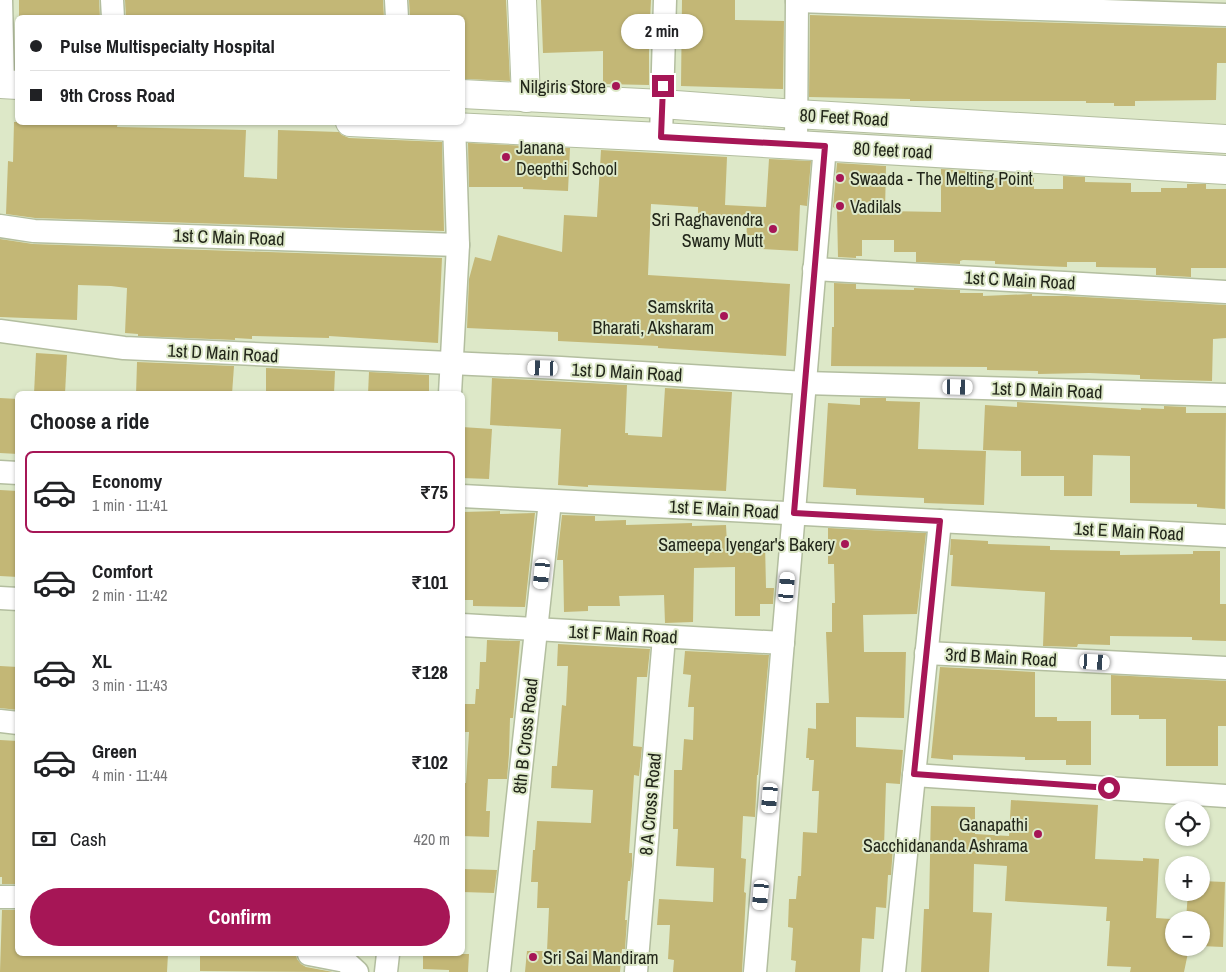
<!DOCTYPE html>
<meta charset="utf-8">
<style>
body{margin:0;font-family:"Archivo Narrow",sans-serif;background:#f2f2f2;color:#202124;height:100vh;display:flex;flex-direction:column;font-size:19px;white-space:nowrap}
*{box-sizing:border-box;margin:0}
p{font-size:16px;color:#757577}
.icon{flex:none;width:28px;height:28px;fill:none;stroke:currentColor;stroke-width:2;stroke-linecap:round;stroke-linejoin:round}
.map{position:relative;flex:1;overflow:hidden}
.side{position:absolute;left:15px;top:391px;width:450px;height:565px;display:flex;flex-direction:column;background:#fff;border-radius:8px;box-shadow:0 1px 4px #0004}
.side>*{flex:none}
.banner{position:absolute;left:15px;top:15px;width:450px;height:110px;border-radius:8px;box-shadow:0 1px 4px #0004;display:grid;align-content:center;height:110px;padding:0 15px;background:#fff}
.tools{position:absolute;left:1165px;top:801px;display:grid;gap:10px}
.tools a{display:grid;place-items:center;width:45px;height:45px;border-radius:50%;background:#fff;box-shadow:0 1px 4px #0004;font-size:25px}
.end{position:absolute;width:22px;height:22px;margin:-11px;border:6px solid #a61656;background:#fff;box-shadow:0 0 0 2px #fff}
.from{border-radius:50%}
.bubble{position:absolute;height:35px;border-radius:18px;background:#fff;box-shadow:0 1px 4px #0004;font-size:16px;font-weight:800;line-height:35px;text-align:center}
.car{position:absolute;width:15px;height:30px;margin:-15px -8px;border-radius:6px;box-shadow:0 0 4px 1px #0007;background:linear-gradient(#fff 24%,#345 0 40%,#fff 0 76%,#345 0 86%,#fff 0)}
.banner b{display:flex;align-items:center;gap:18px;height:48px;font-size:19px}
.banner b+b{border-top:1px solid #e0e0e0}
.banner i{width:12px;height:12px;background:#202124}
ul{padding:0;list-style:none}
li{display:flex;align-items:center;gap:15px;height:82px;margin:0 10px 8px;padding:0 5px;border:2px solid transparent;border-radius:8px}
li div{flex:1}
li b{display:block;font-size:19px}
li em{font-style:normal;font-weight:800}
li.active{border-color:#a61656}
li>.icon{width:45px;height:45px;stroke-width:1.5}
h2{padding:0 15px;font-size:22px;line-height:60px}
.pay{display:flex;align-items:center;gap:12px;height:55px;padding:0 15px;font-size:19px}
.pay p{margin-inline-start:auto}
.action{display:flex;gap:10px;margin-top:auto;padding:10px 15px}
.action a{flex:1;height:58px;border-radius:30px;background:#a61656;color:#fff;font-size:20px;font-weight:800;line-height:58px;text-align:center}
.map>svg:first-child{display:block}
</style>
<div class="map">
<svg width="1226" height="972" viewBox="0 0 1226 972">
<rect width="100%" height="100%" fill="#dde8c8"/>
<!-- building -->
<g fill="#c3b776">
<polygon points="19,0 99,0 100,18 19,18"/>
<polygon points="125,0 383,0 384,18 126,18"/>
<polygon points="409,0 506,0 510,81 465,79 465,41 463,41 463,18 410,18"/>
<polygon points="541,0 651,0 650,20 649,20 649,85 603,84 603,51 543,53"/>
<polygon points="682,0 735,0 735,20 784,21 783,89 681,86"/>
<polygon points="810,15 1226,28 1226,63 1217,63 1216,100 1135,101 1135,106 1114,106 1114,103 1086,103 1086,101 910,101 910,99 809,97"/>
<polygon points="14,122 118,122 117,127 246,130 244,177 277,179 278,130 339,132 342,135 349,138 442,142 444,231 35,218 6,214 8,161 13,162"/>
<polygon points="468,143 570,148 568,191 523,189 523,187 469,187"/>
<polygon points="601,150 727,157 725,205 766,207 769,159 811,161 807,206 800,205 798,251 746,248 747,222 698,219 698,207 651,204 648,275 790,284 786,356 658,348 658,346 558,341 558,332 467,328 469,279 475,257 491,261 498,235 562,252 564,215 597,217"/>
<polygon points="837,163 886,166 885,211 941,212 941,169 983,172 982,178 1014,178 1014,173 1034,174 1034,189 1063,189 1063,176 1085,177 1085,182 1131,183 1131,192 1161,192 1161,188 1187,188 1187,184 1206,184 1206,189 1226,189 1226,268 1191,268 1191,277 1156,275 1156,268 1096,267 1096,262 1067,262 1067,267 995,264 995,261 963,260 960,261 960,264 916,262 916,252 894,252 894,240 862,240 862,256 856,256 856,258 838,257 837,210 833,207"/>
<polygon points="0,239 33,244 442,258 438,343 329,336 329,338 252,336 252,339 235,338 235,340 138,336 138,334 125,333 127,288 111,286 78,285 77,320 0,317"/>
<polygon points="834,283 856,284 856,289 914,290 914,288 960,290 960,293 983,293 983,296 1032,294 1032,296 1066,296 1226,305 1226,338 1213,339 1212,381 1140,379 1140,375 1089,373 1038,374 1038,371 987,370 987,367 831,366 832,327 834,327"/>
<polygon points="36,353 67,355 65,394 34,394"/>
<polygon points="137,362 234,366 232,394 136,394"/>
<polygon points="266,368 335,371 334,394 266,394"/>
<polygon points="369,372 429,375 429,394 368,394"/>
<polygon points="492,378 627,385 625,433 628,433 628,435 662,437 665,388 732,392 726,491 588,485 588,487 558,485 561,429 490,425"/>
<polygon points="0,398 18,399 18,454 0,453"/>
<polygon points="860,398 886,398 886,401 920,402 918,449 986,451 984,505 924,503 924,498 856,495 856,489 823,487 828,403 860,405"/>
<polygon points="1017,402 1141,410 1141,408 1164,409 1164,406 1186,407 1186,413 1226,413 1225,509 1197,507 1197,504 1130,503 1130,456 1093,455 1092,496 1064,496 1064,476 1021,476 1021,451 983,450 985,405 1017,407"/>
<polygon points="462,427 492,429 489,479 462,478"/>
<polygon points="0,490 18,491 18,577 0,576"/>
<polygon points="500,511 500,514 535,513 525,607 473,606 473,600 462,600 462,512"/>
<polygon points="562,515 595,516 595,521 626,520 626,525 692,523 692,526 726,525 727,544 765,543 766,588 774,588 773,604 760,604 760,616 735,616 735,567 694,568 693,622 665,623 664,595 619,596 620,606 588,606 588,611 564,612 563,560 557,560"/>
<polygon points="828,528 926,533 917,614 863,615 864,652 906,652 904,718 856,717 856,747 903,750 900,784 886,783 884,847 893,847 891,875 888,875 886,908 876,907 874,939 862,938 860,972 795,972 796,961 791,960 793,928 788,927 789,899 796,899 798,876 801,876 803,832 817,833 819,791 812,791 814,760 809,760 809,758 806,758 808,728 816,729 816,703 829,703 826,632 832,632 832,603 835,603 834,564 828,564"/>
<polygon points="951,539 988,541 988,544 1050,546 1050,550 1120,551 1120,555 1193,554 1193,551 1220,551 1220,604 1226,604 1226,641 1192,640 1192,637 1110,636 1110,645 1078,644 1077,647 1043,646 1045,592 951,586 953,555 950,555"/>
<polygon points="487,640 520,641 513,718 510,718 509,754 507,779 488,779 486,811 490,811 489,837 462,836 462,810 465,783 466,783 469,732 462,732 462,704 475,704 476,689 479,689 480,662 486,662"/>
<polygon points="558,644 650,649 647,677 637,677 633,746 642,747 639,776 634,775 629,853 632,853 632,866 630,881 628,881 625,920 627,920 625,949 622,949 620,972 525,972 527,951 547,951 549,908 537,908 538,882 531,882 533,850 535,850 537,821 591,823 593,790 551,788 552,766 557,766 562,705 566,706 568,666 557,666"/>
<polygon points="685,651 769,655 758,775 757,775 755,817 743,816 741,858 746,859 744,892 746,893 742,972 673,972 674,960 668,959 670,925 657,925 659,899 713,902 714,868 676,866 678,829 673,829 674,770 682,770 684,739 693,740 694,707 688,707 691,675 683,674"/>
<polygon points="0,666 18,667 18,710 0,708"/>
<polygon points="940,667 1035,672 1035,717 1057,717 1057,721 1091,721 1091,765 1066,765 1066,760 1025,760 1025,757 990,756 953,755 953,760 931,758"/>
<polygon points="1111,675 1226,681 1226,726 1218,726 1218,766 1166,766 1166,719 1139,719 1139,715 1111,715"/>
<polygon points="0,740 18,741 18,884 2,884 2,877 0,877"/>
<polygon points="1011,800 1098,805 1095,859 1143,861 1143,858 1159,859 1156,918 1186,920 1188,892 1201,892 1201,881 1225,882 1223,947 1201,946 1201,920 1174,920 1174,948 1189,948 1184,972 1130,972 1131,967 1107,966 1110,921 1106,921 1107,907 1005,901 1007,866 974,864 973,912 992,913 989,972 921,972 924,909 929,909 931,806 975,807 975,834 1009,836"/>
<polygon points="462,869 497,870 494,893 462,892"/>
<polygon points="2,910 18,910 18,954 63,956 63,954 98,955 98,954 168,954 167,972 0,972"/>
<polygon points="200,954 296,954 297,959 301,964 306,967 333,972 200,971"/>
<polygon points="423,954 469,954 468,972 449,972 449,970 423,969"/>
</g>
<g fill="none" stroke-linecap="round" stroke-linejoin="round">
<defs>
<g id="minor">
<polyline points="1,0 3,84"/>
<polyline points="112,0 113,18"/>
<polyline points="396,0 397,18"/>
<polyline points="797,1 1226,15"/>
<polyline points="661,137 665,0"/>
<polyline points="796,145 797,0"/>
<polyline points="0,226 34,231 458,245"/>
<polyline points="814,269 1226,292"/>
<polyline points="0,331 124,348 561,368 805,383 1226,395"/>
<polyline points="450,394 458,245 454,122"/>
<polyline points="0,472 18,473"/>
<polyline points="462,496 1226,536"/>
<polyline points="0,598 18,599"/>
<polyline points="462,625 783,643"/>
<polyline points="926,653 1226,668"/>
<polyline points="0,721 18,723"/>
<polyline points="914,775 1226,796"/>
<polyline points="0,897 18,897"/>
<polyline points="309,954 345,961 357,972"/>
<polyline points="386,972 388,954"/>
<polyline points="499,972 550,501"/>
<polyline points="636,972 664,637"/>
<polyline points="755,972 825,146"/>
<polyline points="894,972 940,521"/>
</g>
<g id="tertiary">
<polyline points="522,0 526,98"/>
<polyline points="0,84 18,85"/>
<polyline points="462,94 662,104 796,114 1226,139"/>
<polyline points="350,122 661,137 1226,170"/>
</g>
</defs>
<!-- minor casing -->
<use href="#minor" stroke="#b3be9f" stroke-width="25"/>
<!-- tertiary casing -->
<use href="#tertiary" stroke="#b3be9f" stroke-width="30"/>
<!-- minor -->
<use href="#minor" stroke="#fff" stroke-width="22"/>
<!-- tertiary -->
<use href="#tertiary" stroke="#fff" stroke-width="28"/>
</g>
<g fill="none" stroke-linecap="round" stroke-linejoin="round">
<!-- route -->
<polyline stroke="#a61656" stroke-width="6" points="663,86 661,137 825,146 794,513 940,521 914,774 1109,788"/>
</g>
<!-- markers -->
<g fill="#a61656" stroke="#dde8c8" stroke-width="2">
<circle cx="616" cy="86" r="5"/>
<circle cx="506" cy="157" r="5"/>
<circle cx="840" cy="178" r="5"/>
<circle cx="840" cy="206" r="5"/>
<circle cx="773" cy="229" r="5"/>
<circle cx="724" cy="316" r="5"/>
<circle cx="845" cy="544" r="5"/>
<circle cx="1038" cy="834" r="5"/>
<circle cx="533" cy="957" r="5"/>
</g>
<g text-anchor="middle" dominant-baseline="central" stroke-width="4" stroke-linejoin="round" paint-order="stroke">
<!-- poi labels -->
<g font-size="18" fill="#22261a" stroke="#dde8c8" text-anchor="end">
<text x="606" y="86">Nilgiris Store</text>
<text x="516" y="147" text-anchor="start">Janana<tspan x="516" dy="21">Deepthi School</tspan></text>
<text x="850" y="178" text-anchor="start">Swaada - The Melting Point</text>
<text x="850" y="206" text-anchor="start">Vadilals</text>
<text x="763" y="219">Sri Raghavendra<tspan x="763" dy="21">Swamy Mutt</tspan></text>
<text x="714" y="306">Samskrita<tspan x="714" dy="21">Bharati, Aksharam</tspan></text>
<text x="835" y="544">Sameepa Iyengar's Bakery</text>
<text x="1028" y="824">Ganapathi<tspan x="1028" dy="21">Sacchidananda Ashrama</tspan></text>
<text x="543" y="957" text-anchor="start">Sri Sai Mandiram</text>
</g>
<!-- street labels -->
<g font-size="18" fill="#22261a" stroke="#dde8c8">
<text transform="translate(844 117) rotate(3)">80 Feet Road</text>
<text transform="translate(893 150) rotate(3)">80 feet road</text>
<text transform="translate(229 237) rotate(2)">1st C Main Road</text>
<text transform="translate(1020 280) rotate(3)">1st C Main Road</text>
<text transform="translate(223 353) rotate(3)">1st D Main Road</text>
<text transform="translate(627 372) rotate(3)">1st D Main Road</text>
<text transform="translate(1047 390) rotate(2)">1st D Main Road</text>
<text transform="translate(724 509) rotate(3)">1st E Main Road</text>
<text transform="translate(1129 531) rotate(3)">1st E Main Road</text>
<text transform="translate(623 634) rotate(3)">1st F Main Road</text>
<text transform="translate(1001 657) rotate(3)">3rd B Main Road</text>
<text transform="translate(525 736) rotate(-84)">8th B Cross Road</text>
<text transform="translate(650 804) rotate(-85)">8 A Cross Road</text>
</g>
</g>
</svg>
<div class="tools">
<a><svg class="icon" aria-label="locate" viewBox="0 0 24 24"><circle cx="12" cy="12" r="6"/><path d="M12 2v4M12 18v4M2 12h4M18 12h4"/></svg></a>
<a>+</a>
<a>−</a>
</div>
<i class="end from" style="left:1109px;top:788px"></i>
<i class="end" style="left:663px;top:86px"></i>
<div class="bubble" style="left:621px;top:14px;width:82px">2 min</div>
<i class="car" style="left:543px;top:368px;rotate:272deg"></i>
<i class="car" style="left:958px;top:387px;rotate:91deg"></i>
<i class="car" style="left:542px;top:574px;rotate:186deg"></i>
<i class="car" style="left:787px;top:587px;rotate:5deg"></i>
<i class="car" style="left:1095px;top:662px;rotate:93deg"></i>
<i class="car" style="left:770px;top:798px;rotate:185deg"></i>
<i class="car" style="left:761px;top:895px;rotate:185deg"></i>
<div class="banner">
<b><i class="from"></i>Pulse Multispecialty Hospital</b>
<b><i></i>9th Cross Road</b>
</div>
<section class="side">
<h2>Choose a ride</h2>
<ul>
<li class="active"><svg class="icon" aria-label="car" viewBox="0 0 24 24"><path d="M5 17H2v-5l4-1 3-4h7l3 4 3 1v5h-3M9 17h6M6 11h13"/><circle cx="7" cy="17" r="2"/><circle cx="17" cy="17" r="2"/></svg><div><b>Economy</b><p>1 min · 11:41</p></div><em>₹75</em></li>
<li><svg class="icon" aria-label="car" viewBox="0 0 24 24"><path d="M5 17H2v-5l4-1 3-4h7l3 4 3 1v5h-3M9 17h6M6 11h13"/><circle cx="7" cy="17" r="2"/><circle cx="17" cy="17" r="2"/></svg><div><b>Comfort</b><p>2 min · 11:42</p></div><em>₹101</em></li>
<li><svg class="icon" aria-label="car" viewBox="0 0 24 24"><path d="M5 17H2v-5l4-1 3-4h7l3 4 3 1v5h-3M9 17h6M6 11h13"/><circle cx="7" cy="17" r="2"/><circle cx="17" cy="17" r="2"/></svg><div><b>XL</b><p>3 min · 11:43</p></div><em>₹128</em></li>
<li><svg class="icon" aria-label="car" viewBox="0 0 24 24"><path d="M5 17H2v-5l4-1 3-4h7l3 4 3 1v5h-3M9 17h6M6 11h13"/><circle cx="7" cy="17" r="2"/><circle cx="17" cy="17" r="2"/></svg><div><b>Green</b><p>4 min · 11:44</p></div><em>₹102</em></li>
</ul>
<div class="pay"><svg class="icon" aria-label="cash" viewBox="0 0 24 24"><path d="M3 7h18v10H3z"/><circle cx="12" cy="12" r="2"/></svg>Cash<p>420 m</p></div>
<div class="action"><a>Confirm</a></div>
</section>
</div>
